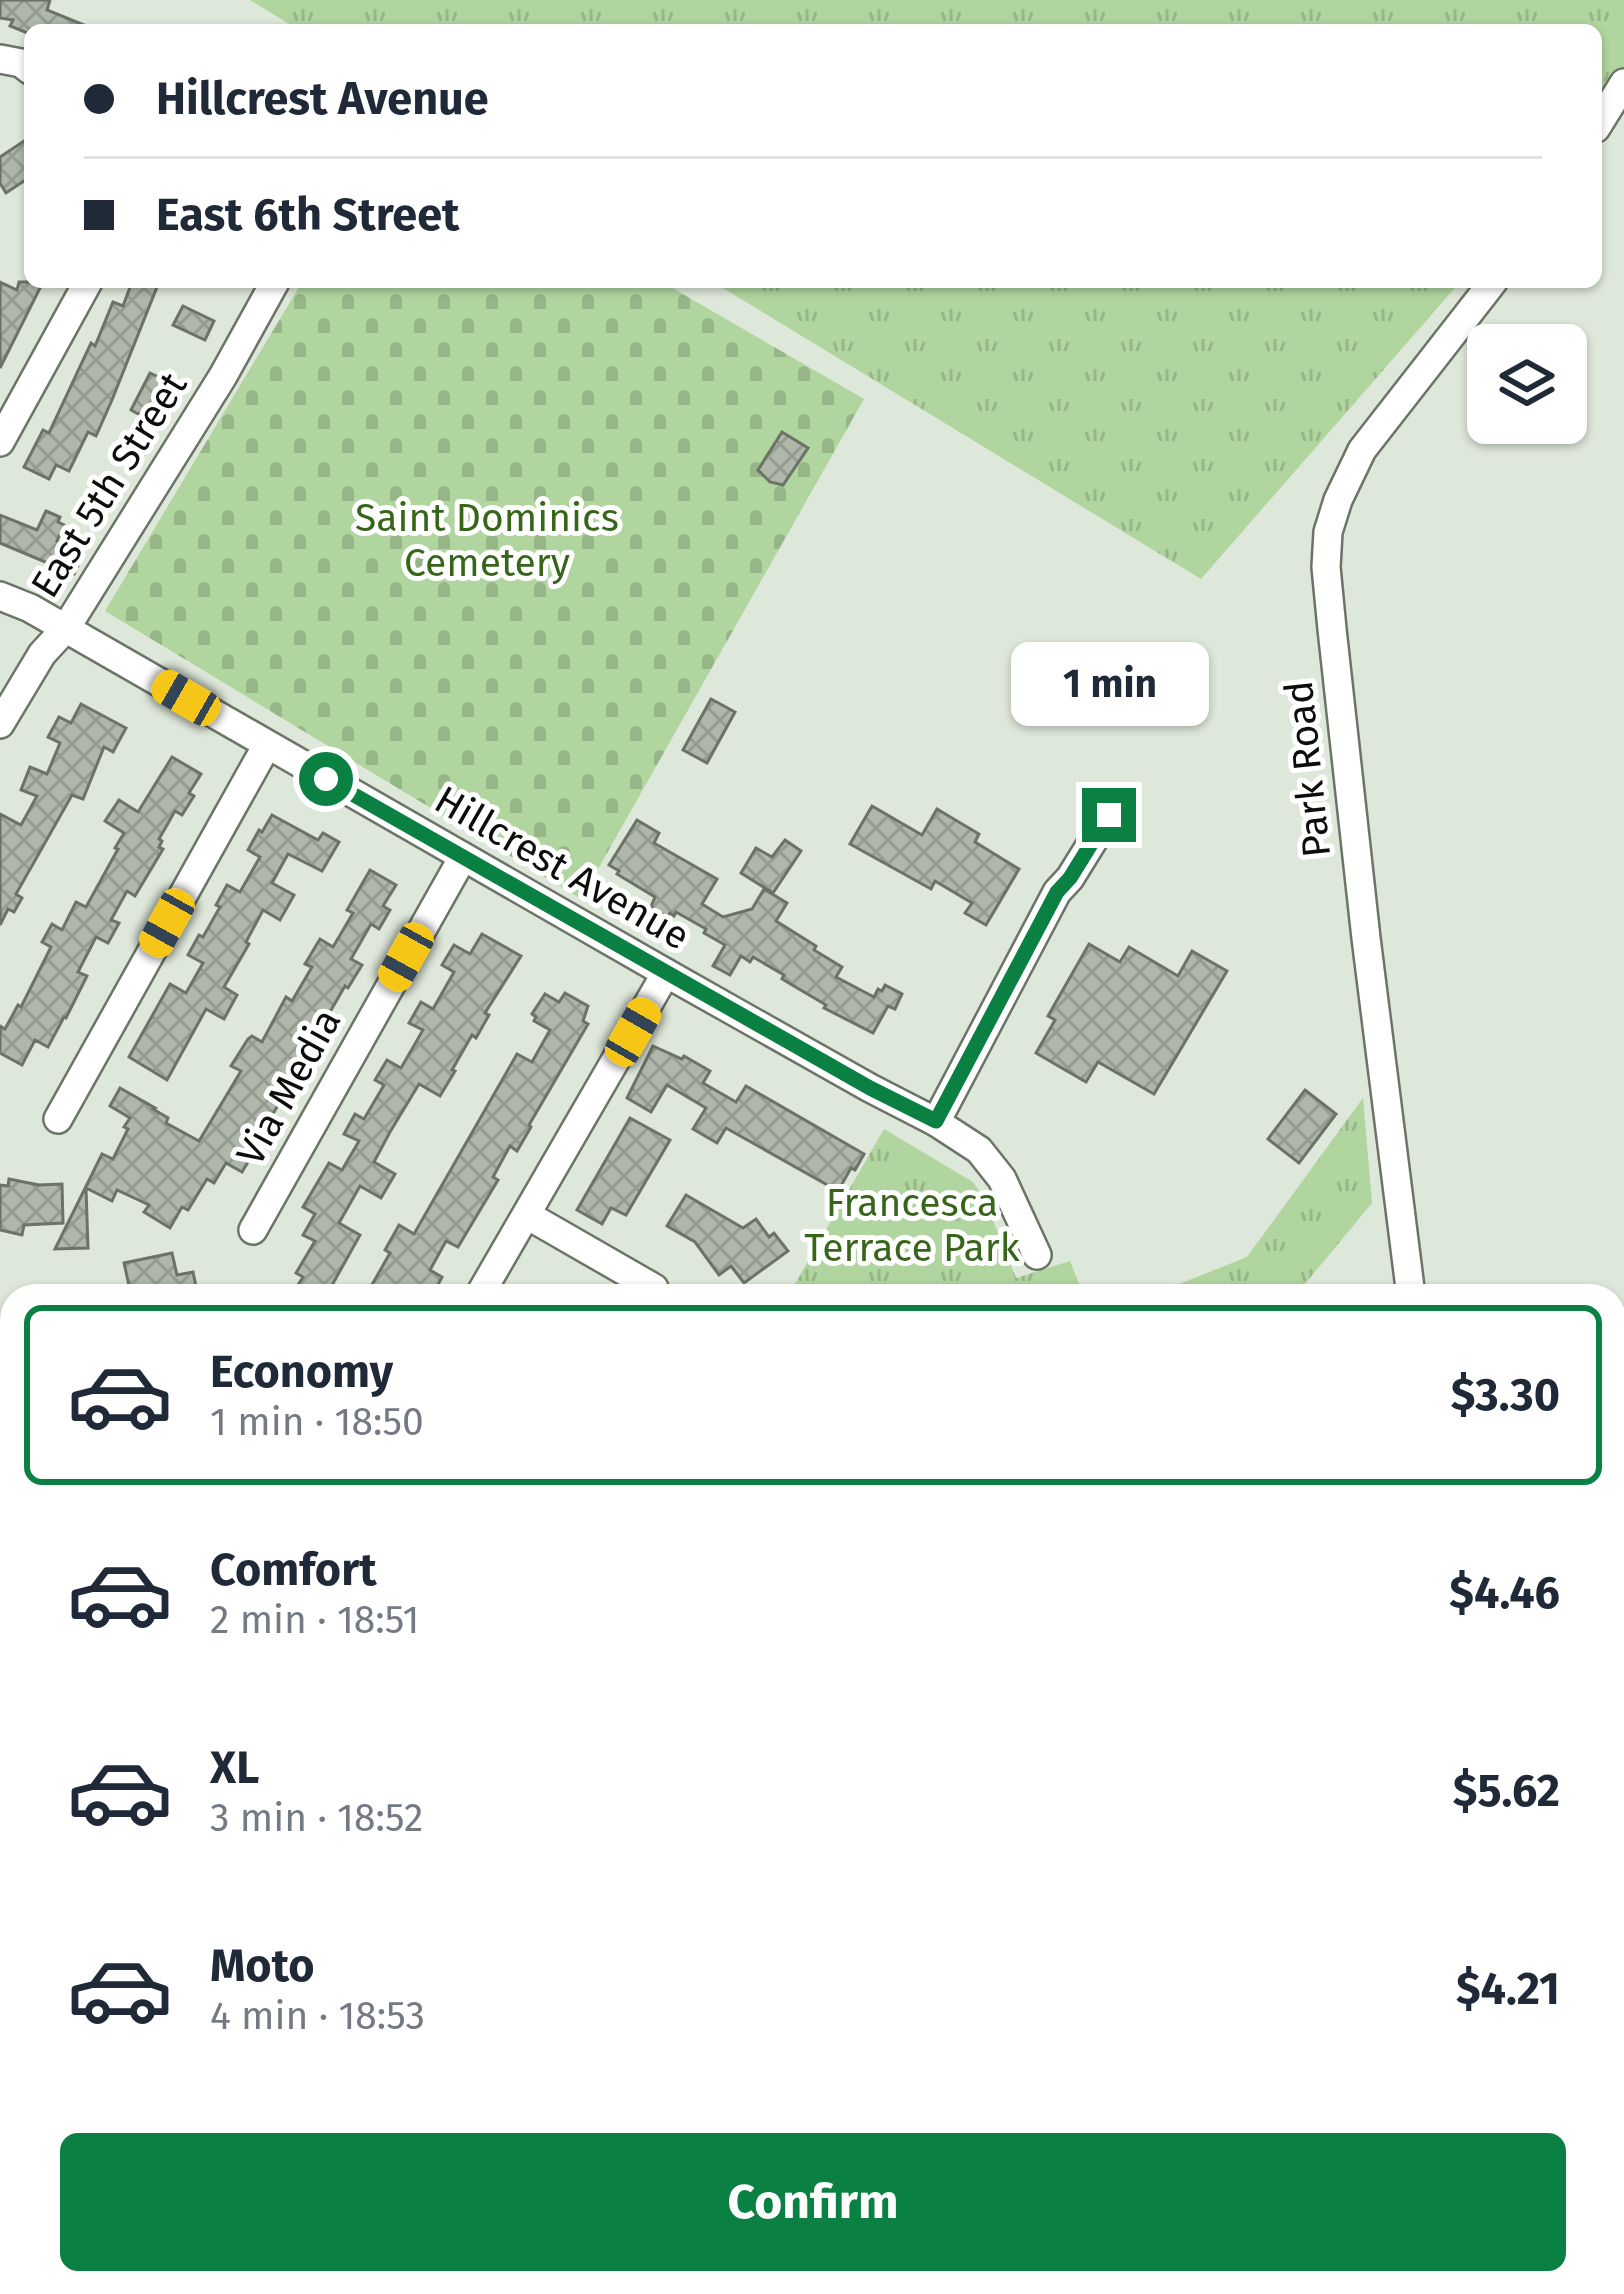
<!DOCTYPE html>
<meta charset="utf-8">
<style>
body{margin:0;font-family:"Fira Sans",sans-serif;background:#f2f2f3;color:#1f2937;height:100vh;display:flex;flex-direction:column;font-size:45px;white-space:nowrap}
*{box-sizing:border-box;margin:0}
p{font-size:39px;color:#747a83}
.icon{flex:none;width:66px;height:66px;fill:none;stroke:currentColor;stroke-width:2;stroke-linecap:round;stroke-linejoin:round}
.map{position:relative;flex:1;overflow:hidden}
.details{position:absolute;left:0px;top:1284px;width:1626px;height:1011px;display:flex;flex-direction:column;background:#fff;border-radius:36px 36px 0 0;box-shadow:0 3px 9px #0004}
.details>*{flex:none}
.top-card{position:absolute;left:24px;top:24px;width:1578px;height:264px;border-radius:18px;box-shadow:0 3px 9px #0004;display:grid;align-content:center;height:264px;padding:0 60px;background:#fff}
.controls{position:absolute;left:1467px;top:324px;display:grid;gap:24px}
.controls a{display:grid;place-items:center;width:120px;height:120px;border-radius:18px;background:#fff;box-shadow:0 3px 9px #0004;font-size:60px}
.end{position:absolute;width:54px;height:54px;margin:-27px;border:15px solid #0b8043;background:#fff;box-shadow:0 0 0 6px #fff}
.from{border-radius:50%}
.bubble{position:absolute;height:84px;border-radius:18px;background:#fff;box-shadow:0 3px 9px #0004;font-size:39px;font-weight:700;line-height:84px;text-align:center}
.car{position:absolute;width:36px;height:72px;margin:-36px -18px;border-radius:15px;box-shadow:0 0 9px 3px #0007;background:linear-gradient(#f5c518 24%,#345 0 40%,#f5c518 0 76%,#345 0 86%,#f5c518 0)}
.top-card b{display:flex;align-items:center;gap:42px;height:114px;font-size:45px}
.top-card b+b{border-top:3px solid #e0e1e3}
.top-card i{width:30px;height:30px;background:#1f2937}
ul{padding:21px 0 0;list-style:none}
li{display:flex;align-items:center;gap:36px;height:180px;margin:0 24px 18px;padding:0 36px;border:6px solid transparent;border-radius:18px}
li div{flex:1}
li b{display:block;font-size:45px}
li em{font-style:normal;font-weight:700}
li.on{border-color:#0b8043}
li>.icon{width:108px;height:108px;stroke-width:1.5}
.action{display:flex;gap:24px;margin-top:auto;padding:24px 60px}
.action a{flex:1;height:138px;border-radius:18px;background:#0b8043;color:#fff;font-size:48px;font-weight:700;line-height:138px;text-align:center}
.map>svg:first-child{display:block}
</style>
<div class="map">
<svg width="1624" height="2294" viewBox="0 0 1624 2294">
<defs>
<pattern id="grass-tufts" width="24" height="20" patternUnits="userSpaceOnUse" patternTransform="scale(3)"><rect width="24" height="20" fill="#b0d59f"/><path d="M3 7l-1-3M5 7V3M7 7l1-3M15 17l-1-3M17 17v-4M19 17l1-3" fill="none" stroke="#96b688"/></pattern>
<pattern id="cemetery-stones" width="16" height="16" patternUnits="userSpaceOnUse" patternTransform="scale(3)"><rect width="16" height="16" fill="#b0d59f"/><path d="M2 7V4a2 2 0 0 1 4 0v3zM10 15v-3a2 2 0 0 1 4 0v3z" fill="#96b688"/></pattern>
<pattern id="building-cross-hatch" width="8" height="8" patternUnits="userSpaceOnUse" patternTransform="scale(3)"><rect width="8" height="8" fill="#aeb7aa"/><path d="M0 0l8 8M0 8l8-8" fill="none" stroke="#949c91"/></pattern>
</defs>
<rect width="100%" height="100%" fill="#dee8da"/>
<!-- grass -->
<g fill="url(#grass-tufts)">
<polygon points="250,0 1624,0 1624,94 1596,126 1596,30 299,30"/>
<polygon points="713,282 1460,282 1201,579"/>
<polygon points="1363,1098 1372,1203 1295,1296 1149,1296 1247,1257"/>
<polygon points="884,1129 973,1182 984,1198 1016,1278 1070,1261 1084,1296 788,1296"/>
</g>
<!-- cemetery -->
<polygon fill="url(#cemetery-stones)" points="302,282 662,282 864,399 581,899 105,611"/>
<!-- building -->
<g fill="url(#building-cross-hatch)" stroke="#6b7367" stroke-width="3">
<polygon points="0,0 50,0 47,10 96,30 30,30 30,34 10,26 13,20 0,18"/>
<polygon points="30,137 30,177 6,193 0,183 0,157"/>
<polygon points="0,282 17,290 19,282 43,282 0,368"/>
<polygon points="132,282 159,282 112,400 96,436 88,432 69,471 56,465 49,479 24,467 43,430 49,433 91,343 95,346 113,302 123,306"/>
<polygon points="183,306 214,321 205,340 173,325"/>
<polygon points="150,373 167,381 147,419 131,410"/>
<polygon points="782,432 808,448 783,485 770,482 758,470"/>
<polygon points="46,511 60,517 58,522 64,525 57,541 84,553 74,574 0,543 0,515 37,530"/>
<polygon points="711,699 735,712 707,763 683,750"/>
<polygon points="81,704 126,728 113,752 104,747 83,799 72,795 16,894 22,898 14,912 8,909 0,925 0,814 21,825 37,796 21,790 30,767 47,774 60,743 48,737 59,717 71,723"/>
<polygon points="172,757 201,774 189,793 194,796 182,815 175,811 159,839 162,841 159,847 163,849 135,896 127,891 111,920 119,923 108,943 96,937 78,972 87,976 66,1018 64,1017 48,1047 35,1040 22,1065 0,1053 0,1026 5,1029 18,1005 21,1007 51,947 42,942 52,924 62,930 76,902 86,907 118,849 115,848 124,833 105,821 119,800 138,812"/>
<polygon points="872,806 922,835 937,809 979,834 975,842 1019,869 986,925 965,913 972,903 935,881 931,889 850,844"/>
<polygon points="272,815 318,840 323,833 339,842 322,871 288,854 272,883 294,895 280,920 263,910 246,942 249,944 224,987 237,995 224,1019 206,1009 167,1080 129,1057 170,984 186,993 203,963 188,955 199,935 203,937 220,907 216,905 227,885 240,892 260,857 248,850 259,830 262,832"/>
<polygon points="637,820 659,833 654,843 717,879 702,904 723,917 752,909 764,889 787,903 776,921 816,946 814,950 842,967 836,977 874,997 878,989 882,991 885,985 902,994 895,1009 888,1006 873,1033 824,1008 826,1005 782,979 784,975 753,957 750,962 741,956 730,975 713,966 725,945 704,933 706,929 676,912 674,916 670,913 667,917 651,907 655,897 617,874 619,871 609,865"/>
<polygon points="785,840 801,851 773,893 741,873 756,848 772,857"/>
<polygon points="370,870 396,885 383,906 390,910 379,929 371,924 351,959 362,965 348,988 345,986 312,1043 309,1041 288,1075 294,1078 251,1151 254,1152 242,1172 226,1163 214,1183 207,1179 188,1210 182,1207 170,1228 144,1212 149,1205 117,1190 112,1201 86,1188 88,1248 55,1249 102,1154 113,1159 128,1129 124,1127 130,1118 110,1106 120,1088 155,1108 153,1109 168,1118 166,1123 199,1141 241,1071 231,1066 248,1039 252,1036 262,1042 286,997 292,1001 312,967 305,964 320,939 333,947 353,913 347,910"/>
<polygon points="482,934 521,956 485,1013 489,1015 476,1038 472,1035 452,1070 455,1071 440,1096 419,1084 390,1132 374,1162 395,1174 381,1198 360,1186 339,1223 360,1235 326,1296 291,1296 303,1277 296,1273 315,1241 303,1235 315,1214 303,1207 329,1163 342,1170 359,1141 344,1134 355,1114 364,1119 384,1085 375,1080 387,1060 401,1068 423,1030 409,1023 421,1002 433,1009 454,972 442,965 454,945 470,954"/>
<polygon points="1089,944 1120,962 1129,947 1178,976 1192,951 1227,971 1154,1094 1098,1062 1086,1082 1036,1053 1055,1020 1048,1016"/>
<polygon points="565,993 588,1006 583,1021 588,1024 529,1125 531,1127 517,1151 510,1146 493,1177 498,1180 458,1247 446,1241 430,1270 442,1277 432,1296 380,1296 369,1290 390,1253 385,1250 399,1225 414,1234 517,1054 532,1062 550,1030 534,1021 536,1017 532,1014 545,994 559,1002"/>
<polygon points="653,1046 682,1059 684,1056 710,1071 703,1083 736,1102 746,1086 864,1154 855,1170 851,1168 838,1191 726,1128 717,1143 693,1129 706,1108 667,1085 651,1112 627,1098"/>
<polygon points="1305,1090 1336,1114 1299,1163 1268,1139"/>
<polygon points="630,1118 670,1140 626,1215 611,1208 602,1224 577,1210"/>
<polygon points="9,1179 39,1185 62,1184 63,1223 24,1225 22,1235 0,1230 0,1185 8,1186"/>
<polygon points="686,1195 743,1228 756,1219 769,1237 774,1233 788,1251 744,1283 731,1266 719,1275 695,1242 667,1226"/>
<polygon points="172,1253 177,1275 193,1272 198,1296 144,1296 142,1288 130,1290 124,1263"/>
</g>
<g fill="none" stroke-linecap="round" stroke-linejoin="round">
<defs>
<g id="minor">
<polyline points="0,59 21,63 30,70"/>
<polyline points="1596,128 1624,83"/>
<polyline points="0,442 88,282"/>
<polyline points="0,596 30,608 666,973 870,1088 936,1122 979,1150 1002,1179 1037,1255"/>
<polyline points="0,724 42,654 66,628 223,376 275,282"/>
<polyline points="58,1119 267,745"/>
<polyline points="936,1122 1057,892 1070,878 1109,815"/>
<polyline points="527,1215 654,1288"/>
<polyline points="253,1230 463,857"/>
<polyline points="479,1296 666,973"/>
<polyline points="1411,1296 1366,938 1332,629 1326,567 1328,532 1338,500 1362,450 1493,282"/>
<polyline points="0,1408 12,1415"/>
<polyline points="0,1499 12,1478"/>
<polyline points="0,1973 12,1952"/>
<polyline points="1476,2283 1498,2294"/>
<polyline points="1592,2283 1595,2294"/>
<polyline points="32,2294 38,2283"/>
</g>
</defs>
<!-- minor casing -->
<use href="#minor" stroke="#6c7468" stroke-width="32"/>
<!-- minor -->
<use href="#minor" stroke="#fff" stroke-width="27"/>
</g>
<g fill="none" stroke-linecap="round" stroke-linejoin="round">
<!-- route -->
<polyline stroke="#0b8043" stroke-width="15" points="326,779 870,1088 936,1121 1057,892 1070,878 1109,815"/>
</g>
<g text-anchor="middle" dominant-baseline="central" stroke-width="10" stroke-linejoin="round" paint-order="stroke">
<!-- street labels -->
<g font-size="39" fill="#0b0e0a" stroke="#fff">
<text transform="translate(109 485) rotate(-58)">East 5th Street</text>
<text transform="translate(1308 769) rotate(-96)">Park Road</text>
<text transform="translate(562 868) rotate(30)">Hillcrest Avenue</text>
<text transform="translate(289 1087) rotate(-61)">Via Media</text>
</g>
<!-- park labels -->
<g font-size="39" fill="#37661b" stroke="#fff">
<text x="487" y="518">Saint Dominics<tspan x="487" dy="45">Cemetery</tspan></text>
<text x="912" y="1203">Francesca<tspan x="912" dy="45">Terrace Park</tspan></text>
</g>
</g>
</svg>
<div class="controls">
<a><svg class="icon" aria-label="layers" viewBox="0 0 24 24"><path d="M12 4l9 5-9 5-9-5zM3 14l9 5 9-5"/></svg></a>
</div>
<i class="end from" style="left:326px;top:779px"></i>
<i class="end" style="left:1109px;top:815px"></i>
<div class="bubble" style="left:1011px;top:642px;width:198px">1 min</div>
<i class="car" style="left:186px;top:698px;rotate:300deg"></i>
<i class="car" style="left:167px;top:923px;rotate:209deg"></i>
<i class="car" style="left:406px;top:957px;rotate:209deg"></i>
<i class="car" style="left:633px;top:1032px;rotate:30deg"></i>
<div class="top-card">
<b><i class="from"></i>Hillcrest Avenue</b>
<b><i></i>East 6th Street</b>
</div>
<section class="details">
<ul>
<li class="on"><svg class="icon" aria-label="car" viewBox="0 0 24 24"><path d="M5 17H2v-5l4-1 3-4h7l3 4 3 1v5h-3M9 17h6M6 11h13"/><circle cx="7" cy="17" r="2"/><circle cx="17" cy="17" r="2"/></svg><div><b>Economy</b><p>1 min · 18:50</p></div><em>$3.30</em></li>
<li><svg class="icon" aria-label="car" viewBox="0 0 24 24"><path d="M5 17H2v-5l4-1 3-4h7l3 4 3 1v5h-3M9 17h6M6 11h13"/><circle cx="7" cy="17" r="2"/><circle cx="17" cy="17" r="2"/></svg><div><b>Comfort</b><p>2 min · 18:51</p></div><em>$4.46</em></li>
<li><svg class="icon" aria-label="car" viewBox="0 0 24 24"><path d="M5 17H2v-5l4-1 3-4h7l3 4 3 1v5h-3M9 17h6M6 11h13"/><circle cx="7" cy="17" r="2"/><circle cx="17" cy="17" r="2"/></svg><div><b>XL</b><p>3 min · 18:52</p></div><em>$5.62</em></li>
<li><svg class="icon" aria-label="car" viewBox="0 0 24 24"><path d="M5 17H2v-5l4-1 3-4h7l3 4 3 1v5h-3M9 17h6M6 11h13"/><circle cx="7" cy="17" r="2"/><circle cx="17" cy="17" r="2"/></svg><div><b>Moto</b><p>4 min · 18:53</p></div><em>$4.21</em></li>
</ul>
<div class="action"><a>Confirm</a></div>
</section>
</div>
